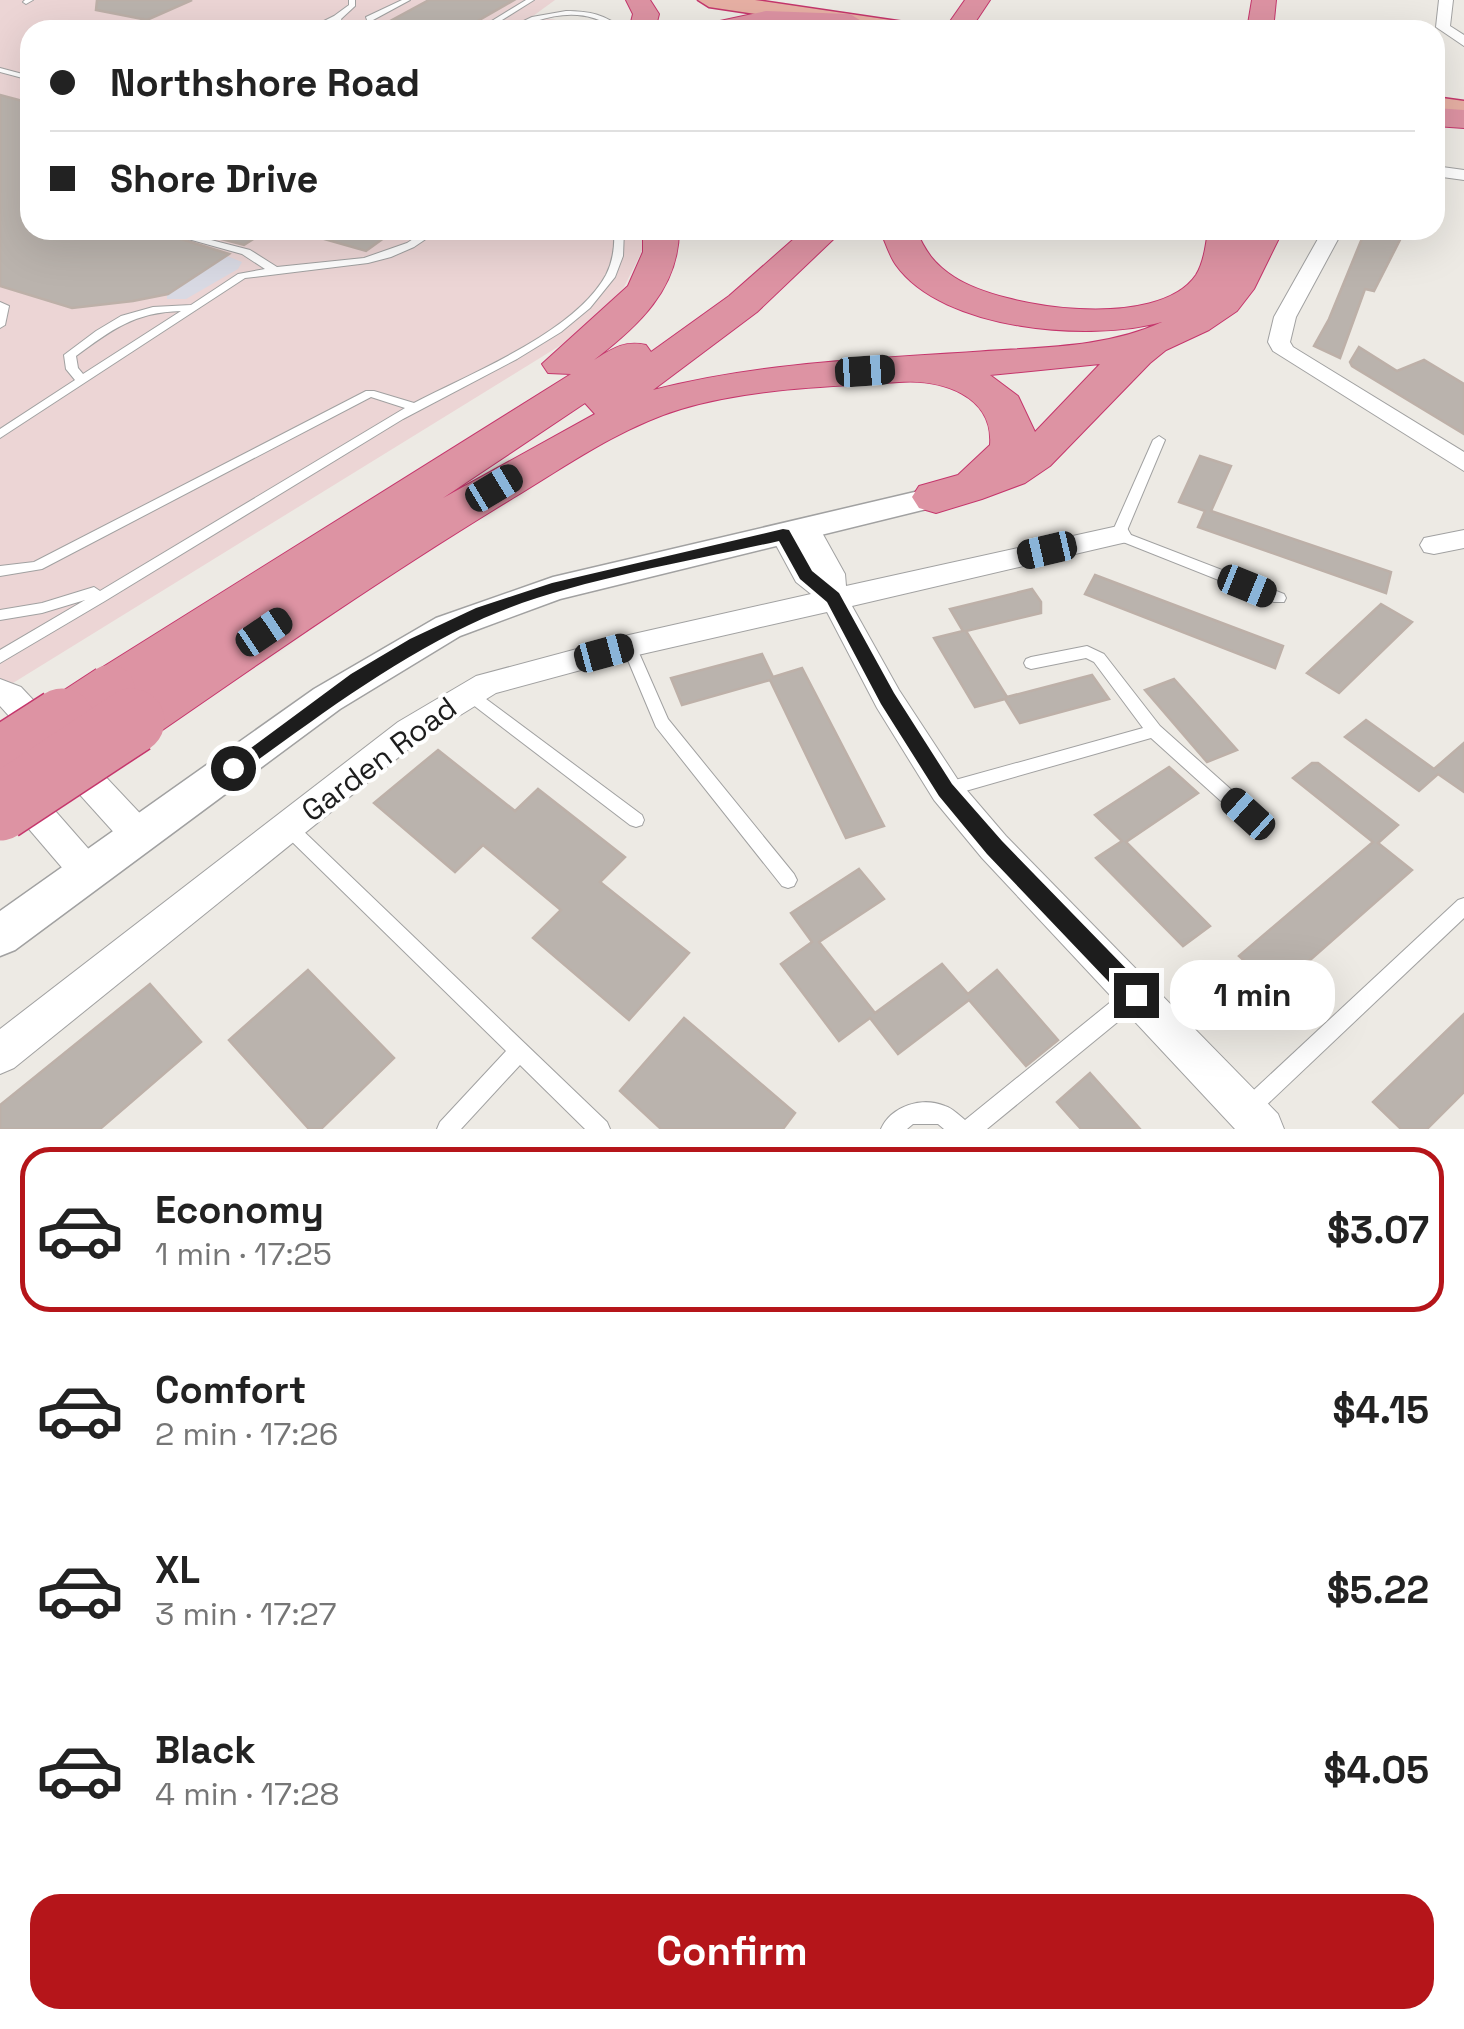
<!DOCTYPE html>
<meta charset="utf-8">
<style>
body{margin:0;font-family:"Space Grotesk",sans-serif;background:#f2f2f2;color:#222;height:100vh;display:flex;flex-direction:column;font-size:38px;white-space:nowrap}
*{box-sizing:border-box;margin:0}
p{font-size:32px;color:#767676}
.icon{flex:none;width:55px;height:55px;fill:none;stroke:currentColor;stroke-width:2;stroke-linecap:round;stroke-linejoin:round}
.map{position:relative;height:1129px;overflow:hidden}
.side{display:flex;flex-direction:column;background:#fff;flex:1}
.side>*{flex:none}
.hud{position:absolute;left:20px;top:20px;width:1425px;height:220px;border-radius:30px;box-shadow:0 10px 40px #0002;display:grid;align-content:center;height:220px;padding:0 30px;background:#fff}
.end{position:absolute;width:45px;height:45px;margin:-22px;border:12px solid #1d1d1d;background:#fff;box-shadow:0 0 0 5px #fff}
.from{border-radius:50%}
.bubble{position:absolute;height:70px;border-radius:30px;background:#fff;box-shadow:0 10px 40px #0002;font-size:32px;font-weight:800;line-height:70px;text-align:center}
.car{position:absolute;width:30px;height:60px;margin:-30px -15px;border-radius:12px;box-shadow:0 0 8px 2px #0007;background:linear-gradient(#222 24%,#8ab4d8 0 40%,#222 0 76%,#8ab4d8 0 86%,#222 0)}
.hud b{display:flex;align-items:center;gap:35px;height:95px;font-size:38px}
.hud b+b{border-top:2px solid #e0e0e0}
.hud i{width:25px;height:25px;background:#222}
ul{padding:18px 0 0;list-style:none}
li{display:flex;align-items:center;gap:30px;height:165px;margin:0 20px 15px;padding:0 10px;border:5px solid transparent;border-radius:30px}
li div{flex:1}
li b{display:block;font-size:38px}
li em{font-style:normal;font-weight:800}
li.selected{border-color:#b5151a}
li>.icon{width:90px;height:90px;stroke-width:1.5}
.cta{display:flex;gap:20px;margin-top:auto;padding:20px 30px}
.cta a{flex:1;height:115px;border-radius:30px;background:#b5151a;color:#fff;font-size:40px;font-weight:800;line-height:115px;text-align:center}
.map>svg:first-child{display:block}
</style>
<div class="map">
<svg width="1464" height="1129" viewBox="0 0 1464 1129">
<rect width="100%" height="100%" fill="#edeae4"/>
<!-- commercial -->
<polygon fill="#ecd5d5" points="0,0 555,0 533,16 604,28 30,30 30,230 639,230 644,247 624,287 582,332 0,691"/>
<!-- plaza -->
<polygon fill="#d8d9e3" points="227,256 242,262 238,269 186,299 167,299 167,294"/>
<!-- building -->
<g fill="#bab3ad" stroke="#bdb0a8" stroke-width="2.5">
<polygon points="97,0 192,0 147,20 96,10"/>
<polygon points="429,0 514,0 462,30 392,20"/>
<polygon points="0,95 30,103 30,230 152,230 229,254 168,294 133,301 72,308 0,286"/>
<polygon points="187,230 267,230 244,245"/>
<polygon points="315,230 395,230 366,251 314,236"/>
<polygon points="1382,230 1405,230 1374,291 1365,289 1340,358 1314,346 1329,319 1363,236 1378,236"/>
<polygon points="1359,347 1397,371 1424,360 1464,384 1464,434 1352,366 1350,362"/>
<polygon points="1200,456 1231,466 1211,511 1391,572 1386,593 1198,527 1205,511 1179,502"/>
<polygon points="1095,575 1283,646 1275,668 1085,594"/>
<polygon points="1032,589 1041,602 1041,613 966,631 1007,697 1092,675 1109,699 1020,723 1005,699 975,707 934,638 963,631 950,609"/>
<polygon points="1381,604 1412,622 1339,693 1307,673"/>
<polygon points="762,654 773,677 802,668 884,826 846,838 770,680 682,705 671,678"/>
<polygon points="1174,679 1237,750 1207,762 1145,690"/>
<polygon points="1366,720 1434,769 1464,743 1464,792 1438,774 1419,791 1345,737"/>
<polygon points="438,750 515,811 538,789 625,857 600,882 689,953 629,1020 533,938 561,910 483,845 455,872 374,803"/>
<polygon points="1312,763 1318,763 1398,825 1378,843 1412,870 1276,990 1239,956 1373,842 1293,778"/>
<polygon points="1169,767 1198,793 1126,842 1210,926 1183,946 1096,858 1122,841 1095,815"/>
<polygon points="859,869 884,899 819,942 875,1013 942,964 968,994 997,970 1058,1040 1026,1066 969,1000 898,1054 870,1018 839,1041 781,964 812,942 791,913"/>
<polygon points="308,970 394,1058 321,1129 309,1129 229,1040"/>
<polygon points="150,984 201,1042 100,1129 0,1129 0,1105"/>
<polygon points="1464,1014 1464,1092 1427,1129 1401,1129 1373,1102"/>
<polygon points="684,1018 795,1113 783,1129 661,1129 620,1091"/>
<polygon points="1090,1073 1140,1129 1081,1129 1057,1102"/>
</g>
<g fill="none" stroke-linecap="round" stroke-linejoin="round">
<defs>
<g id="service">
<polygon points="33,0 26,4 23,2 25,0"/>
<polygon points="349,0 355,0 355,6 341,19 345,30 368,23 366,17 402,0 410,0 373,20 374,22 406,30 373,26 357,30 337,30 335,22 316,30 306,30 334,16 349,5"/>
<polygon points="526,0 534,0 486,30 477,30"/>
<path d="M566,11C588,11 606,14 623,30H615C593,11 563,12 536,21C525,24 517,30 505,30L532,17Z"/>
<polygon points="0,68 30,76 30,80 0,72"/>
<path d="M156,230H172L250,250L277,267L364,258L407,243L427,230H439L414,247L391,257L368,263L245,278L0,438V429L75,380L66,369L64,355L96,331L121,316L153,307L191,305L238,274L265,269L242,254ZM181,311L83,374L78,368L76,356C111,330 135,312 181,311Z"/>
<path d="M614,230H624L623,256L615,277L590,308L561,332L517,359L403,419L105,601L0,663V650L85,600L42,613L0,620V610L42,603L94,587L100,591L405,408L371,397L42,569L0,576V566L34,562L366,391H374L414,403C471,373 574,333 606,275C613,261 615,246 614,230Z"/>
<polygon points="0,302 9,306 5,325 0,328"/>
<polygon points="1159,436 1165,440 1126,533 1284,594 1286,598 1284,602 1274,602 1113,538 1111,535 1153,440"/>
<polygon points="629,640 634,642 636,646 668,719 794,874 797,880 794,886 788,888 782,886 656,727 622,646 624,642"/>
<polygon points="1087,646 1104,654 1160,726 1254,810 1256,815 1254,820 1248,822 1242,820 1151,738 948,796 942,794 940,789 942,784 948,782 1143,728 1094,662 1086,658 1031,669 1026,667 1024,663 1026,659 1031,657"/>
<polygon points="469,688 474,690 642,815 644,820 642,825 636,827 630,825 464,698 461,694 464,690"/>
<polygon points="289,821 295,823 607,1122 610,1129 585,1129 520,1065 461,1129 437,1129 440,1122 506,1051 283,833 281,828 283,823"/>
<polygon points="1464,898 1464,918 1257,1114 1250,1117 1243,1114 1240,1107 1243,1100 1458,900"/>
<path d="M1135,986L1142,988L1144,995L1142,1002L987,1129H944L938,1124H913L907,1129H881C891,1106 922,1096 945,1106C952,1108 959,1115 965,1120L1128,988Z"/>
</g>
<g id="minor">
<polygon points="1439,0 1453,0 1450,26 1464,35 1464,46 1436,27"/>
<polygon points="1435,166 1464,170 1464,180 1435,176"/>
<polygon points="1323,230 1343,230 1296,317 1290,342 1293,347 1464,452 1464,471 1273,351 1268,342 1274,317"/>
<polygon points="807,520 816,523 820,529 845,574 846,586 1118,526 1127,528 1131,535 1127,542 1118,544 852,606 899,690 958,780 1006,836 1278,1114 1284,1129 1235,1129 982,858 934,800 877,708 827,612 629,657 496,693 420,740 14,1068 0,1074 0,1029 398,722 476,676 629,635 811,594 796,582 770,534 774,527 783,525 796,533 798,523"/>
<polygon points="1464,530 1464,548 1434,554 1424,552 1420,545 1424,538"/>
<polygon points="0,679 21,687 151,825 156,836 151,847 139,851 127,847 0,706"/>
<polygon points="17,777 29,781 100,862 106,873 100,884 88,889 76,884 5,801 0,791 5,781"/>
</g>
<polygon id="tertiary" points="936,487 947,490 951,497 947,504 560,599 460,636 340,709 15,950 0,956 0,911 314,689 436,618 553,577"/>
<g id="trunk">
<polygon points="698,0 755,0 911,23 923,30 864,30 709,7"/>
<polygon points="1435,97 1464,101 1464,117 1435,113"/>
</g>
<g id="motorway">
<polygon points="626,0 650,0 659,14 655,30 629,30 633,14"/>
<polygon points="965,0 990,0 970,30 944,30"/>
<polygon points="1252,0 1276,0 1273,30 1247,30"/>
<polygon points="766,11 850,14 863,22 850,30 766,27 702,30 706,24"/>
<polygon points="1435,108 1464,110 1464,128 1435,126"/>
<path d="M643,230H679C679,289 638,326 594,360C612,349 624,340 646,345L651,352L729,296L804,230H843L757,312L653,390C758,363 865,359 973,352C1036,347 1104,349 1162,322C1091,342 943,331 896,265C889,255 885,241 880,230H916C925,251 934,264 954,277C1003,309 1158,331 1196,275C1204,262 1206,244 1208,230H1244L1242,240L1247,230H1283L1254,289L1237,311L1209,330L1166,350L1150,363L1050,466L1025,483L982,499L936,513L919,508L912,497L919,486L958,475L990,445C994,395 941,379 899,382C827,387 751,388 681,409C621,427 566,466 513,498C391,572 275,652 158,733L138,740L118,733L110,717L113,711L90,705L82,690L90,675L571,374L548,373L542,364L628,286L643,252ZM1100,364L1035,432L1018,396L990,375ZM585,403L595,414L443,498Z"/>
</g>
</defs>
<!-- service casing -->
<use href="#service" stroke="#a1a1a1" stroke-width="2"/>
<!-- minor casing -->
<use href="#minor" stroke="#a1a1a1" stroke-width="2"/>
<!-- tertiary casing -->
<use href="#tertiary" stroke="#a1a1a1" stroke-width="3"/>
<!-- trunk casing -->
<use href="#trunk" stroke="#c5366c" stroke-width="3"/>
<!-- motorway casing -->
<use href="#motorway" stroke="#c5366c" stroke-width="2"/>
<!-- service -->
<use href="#service" fill="#fff" fill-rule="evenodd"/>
<!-- minor -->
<use href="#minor" fill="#fff" fill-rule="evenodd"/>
<!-- tertiary -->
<use href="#tertiary" fill="#fff" fill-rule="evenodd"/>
<!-- trunk -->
<use href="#trunk" fill="#e7b0a4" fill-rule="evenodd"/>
<!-- motorway -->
<use href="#motorway" fill="#dd93a3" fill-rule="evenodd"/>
<defs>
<g id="motorway-bridge-far1">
<polyline points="58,724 110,690"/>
<polyline points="128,724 138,717"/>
</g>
<g id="motorway-bridge">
<polyline points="0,761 62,721"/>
<polyline points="0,808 132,721"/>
</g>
</defs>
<!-- motorway-bridge-far1 casing -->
<use href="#motorway-bridge-far1" stroke="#c5366c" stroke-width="52" stroke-linecap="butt"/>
<!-- motorway-bridge casing -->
<use href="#motorway-bridge" stroke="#c5366c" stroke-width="68" stroke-linecap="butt"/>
<!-- motorway-bridge-far1 -->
<use href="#motorway-bridge-far1" stroke="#dd93a3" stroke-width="50"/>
<!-- motorway-bridge -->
<use href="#motorway-bridge" stroke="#dd93a3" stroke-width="65"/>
</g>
<!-- route -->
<path fill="#1d1d1d" d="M783,529L789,530L812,571L839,593L894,693L952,784L1002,841L1144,987L1147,995L1144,1002L1136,1006L1128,1002L987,854L939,796L881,704L827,602L800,579L779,541C687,562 568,581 484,618C395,658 319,716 240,773L233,775L224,768L351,674L410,639L476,608L552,583Z"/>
<g text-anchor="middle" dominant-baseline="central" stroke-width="8" stroke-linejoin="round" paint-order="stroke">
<!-- street labels -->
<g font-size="30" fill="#1d1d1d" stroke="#fff">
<text transform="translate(379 759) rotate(-37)">Garden Road</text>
</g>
</g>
</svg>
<i class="end from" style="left:233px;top:768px"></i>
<i class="end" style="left:1136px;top:995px"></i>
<div class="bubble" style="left:1170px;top:960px;width:165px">1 min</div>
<i class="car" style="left:865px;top:371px;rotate:86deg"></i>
<i class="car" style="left:494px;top:488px;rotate:59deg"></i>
<i class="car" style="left:1047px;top:550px;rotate:257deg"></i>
<i class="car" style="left:1247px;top:586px;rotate:112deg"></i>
<i class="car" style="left:264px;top:632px;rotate:56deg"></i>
<i class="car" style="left:604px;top:653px;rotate:75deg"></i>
<i class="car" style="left:1248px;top:814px;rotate:312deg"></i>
<div class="hud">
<b><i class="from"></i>Northshore Road</b>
<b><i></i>Shore Drive</b>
</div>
</div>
<section class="side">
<ul>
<li class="selected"><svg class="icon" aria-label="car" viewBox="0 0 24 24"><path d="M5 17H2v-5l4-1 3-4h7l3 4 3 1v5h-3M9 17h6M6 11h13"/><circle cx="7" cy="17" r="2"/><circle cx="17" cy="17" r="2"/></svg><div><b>Economy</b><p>1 min · 17:25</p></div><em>$3.07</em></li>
<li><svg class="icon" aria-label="car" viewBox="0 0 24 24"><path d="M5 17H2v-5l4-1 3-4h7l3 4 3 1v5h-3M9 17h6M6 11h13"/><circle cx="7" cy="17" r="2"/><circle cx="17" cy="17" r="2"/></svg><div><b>Comfort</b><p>2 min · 17:26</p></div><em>$4.15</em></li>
<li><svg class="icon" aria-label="car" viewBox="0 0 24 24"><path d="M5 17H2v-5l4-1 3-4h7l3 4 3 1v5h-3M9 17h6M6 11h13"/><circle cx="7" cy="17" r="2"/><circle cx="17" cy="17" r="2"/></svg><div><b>XL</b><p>3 min · 17:27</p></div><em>$5.22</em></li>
<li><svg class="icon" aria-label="car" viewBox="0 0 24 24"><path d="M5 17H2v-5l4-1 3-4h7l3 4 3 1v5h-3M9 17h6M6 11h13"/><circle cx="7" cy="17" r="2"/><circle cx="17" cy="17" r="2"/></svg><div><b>Black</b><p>4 min · 17:28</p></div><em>$4.05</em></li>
</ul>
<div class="cta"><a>Confirm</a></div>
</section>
